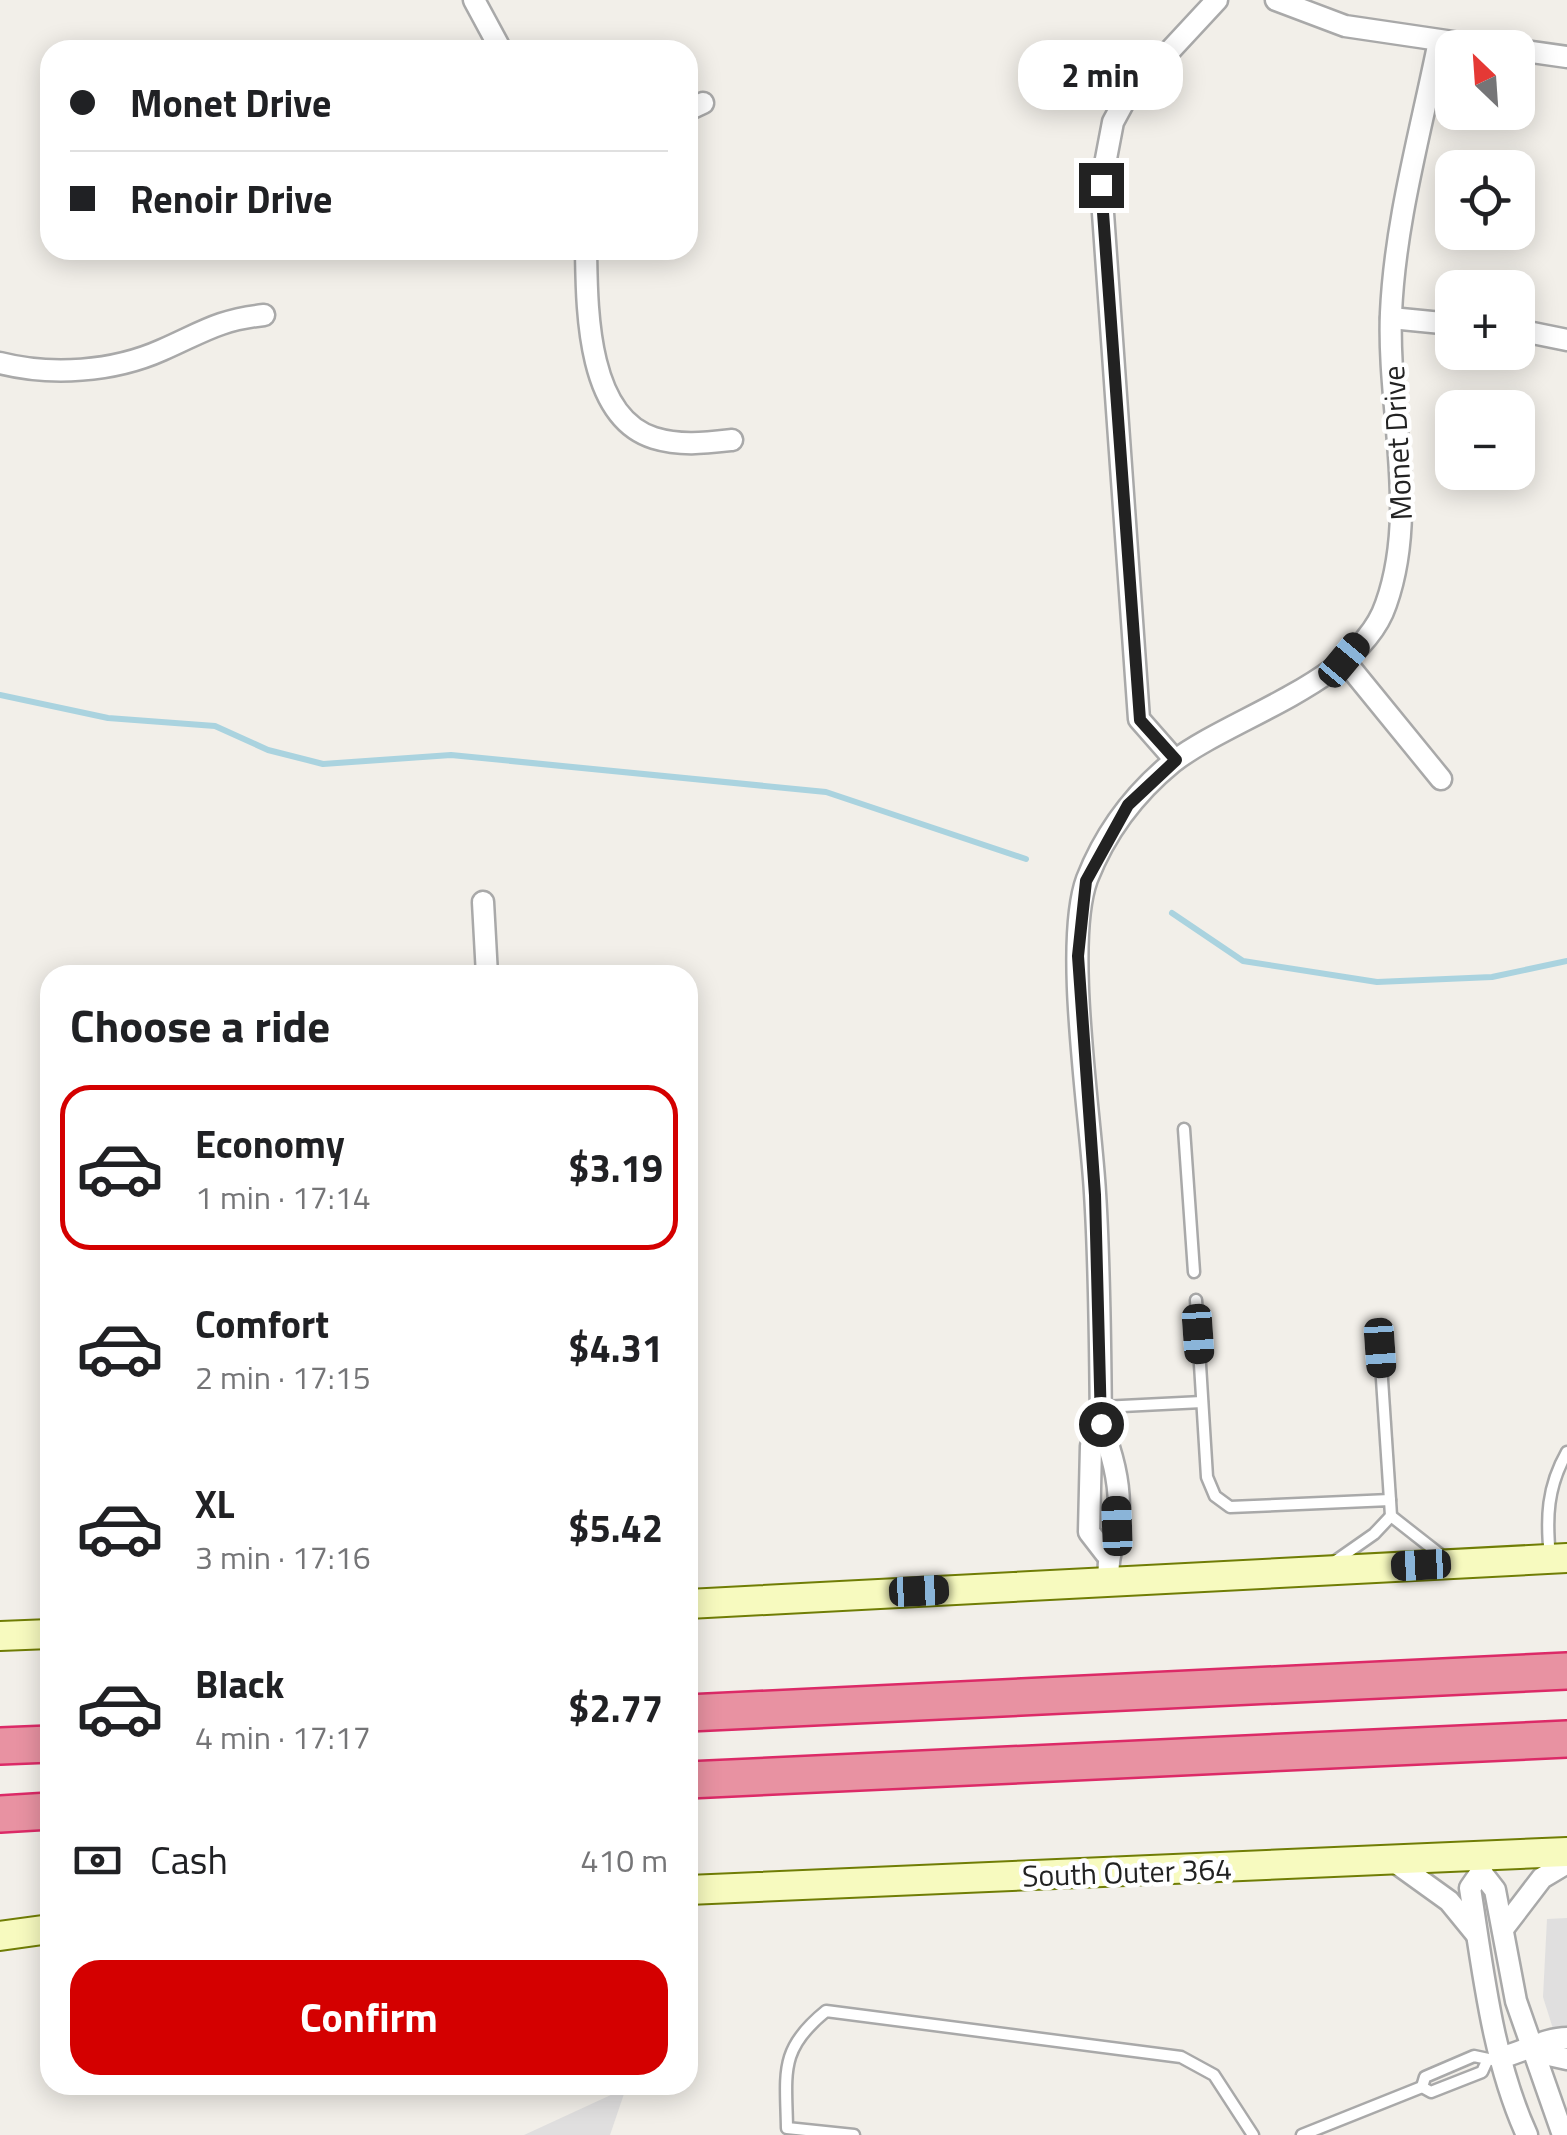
<!DOCTYPE html>
<meta charset="utf-8">
<style>
body{margin:0;font-family:"Titillium Web",sans-serif;background:#f6f6f6;color:#202124;height:100vh;display:flex;flex-direction:column;font-size:38px;white-space:nowrap}
*{box-sizing:border-box;margin:0}
p{font-size:32px;color:#757577}
.icon{flex:none;width:55px;height:55px;fill:none;stroke:currentColor;stroke-width:2;stroke-linecap:round;stroke-linejoin:round}
.map{position:relative;flex:1;overflow:hidden}
.sheet{position:absolute;left:40px;top:965px;width:658px;height:1130px;display:flex;flex-direction:column;background:#fff;border-radius:30px;box-shadow:0 5px 25px #0003}
.sheet>*{flex:none}
.top-card{position:absolute;left:40px;top:40px;width:658px;height:220px;border-radius:30px;box-shadow:0 5px 25px #0003;display:grid;align-content:center;height:220px;padding:0 30px;background:#fff}
.needle{width:65px;rotate:335deg}
.controls{position:absolute;left:1435px;top:30px;display:grid;gap:20px}
.controls a{display:grid;place-items:center;width:100px;height:100px;border-radius:20px;background:#fff;box-shadow:0 5px 25px #0003;font-size:50px}
.end{position:absolute;width:45px;height:45px;margin:-22px;border:12px solid #222;background:#fff;box-shadow:0 0 0 5px #fff}
.from{border-radius:50%}
.bubble{position:absolute;height:70px;border-radius:30px;background:#fff;box-shadow:0 5px 25px #0003;font-size:32px;font-weight:700;line-height:70px;text-align:center}
.car{position:absolute;width:30px;height:60px;margin:-30px -15px;border-radius:12px;box-shadow:0 0 8px 2px #0007;background:linear-gradient(#222 24%,#8ab4d8 0 40%,#222 0 76%,#8ab4d8 0 86%,#222 0)}
.top-card b{display:flex;align-items:center;gap:35px;height:95px;font-size:38px}
.top-card b+b{border-top:2px solid #e0e0e0}
.top-card i{width:25px;height:25px;background:#202124}
ul{padding:0;list-style:none}
li{display:flex;align-items:center;gap:30px;height:165px;margin:0 20px 15px;padding:0 10px;border:5px solid transparent;border-radius:30px}
li div{flex:1}
li b{display:block;font-size:38px}
li em{font-style:normal;font-weight:700}
li.on{border-color:#d40000}
li>.icon{width:90px;height:90px;stroke-width:1.5}
h2{padding:0 30px;font-size:45px;line-height:120px}
.pay{display:flex;align-items:center;gap:25px;height:110px;padding:0 30px;font-size:38px}
.pay p{margin-inline-start:auto}
.action{display:flex;gap:20px;margin-top:auto;padding:20px 30px}
.action a{flex:1;height:115px;border-radius:30px;background:#d40000;color:#fff;font-size:40px;font-weight:700;line-height:115px;text-align:center}
.map>svg:first-child{display:block}
</style>
<div class="map">
<svg width="1567" height="2135" viewBox="0 0 1567 2135">
<rect width="100%" height="100%" fill="#f2efe9"/>
<!-- residential -->
<g fill="#e0dfdf">
<polygon points="1567,1918 1567,2073 1543,1997 1547,1919"/>
<polygon points="626,2088 610,2135 524,2135"/>
</g>
<g fill="none" stroke-linecap="round" stroke-linejoin="round">
<!-- stream -->
<g stroke="#aad3df" stroke-width="6">
<polyline points="0,695 108,718 215,726 268,750 323,764 451,755 826,792 1026,859"/>
<polyline points="1172,913 1243,961 1377,982 1492,977 1567,961"/>
</g>
<defs>
<g id="lane">
<polyline points="1184,1129 1194,1272"/>
<polyline points="1196,1300 1207,1477 1215,1496 1230,1507 1390,1500 1391,1516 1442,1556"/>
<polyline points="1380,1349 1390,1500"/>
<polyline points="1102,1407 1202,1402"/>
<path d="M1550,1557C1546,1518 1547,1487 1567,1452"/>
<polyline points="1334,1562 1374,1534 1391,1516"/>
<polyline points="1422,2087 1425,2077 1474,2056 1493,2060"/>
<path d="M854,2135L787,2128C786,2072 779,2049 826,2011L1181,2057L1214,2075L1253,2135"/>
<polyline points="1302,2135 1422,2087 1431,2092 1482,2072 1487,2061"/>
</g>
<g id="street">
<polyline points="474,0 501,50"/>
<polyline points="1276,0 1345,26 1494,48"/>
<polyline points="1518,50 1567,57"/>
<polyline points="688,110 703,103"/>
<path d="M586,250C587,306 586,417 654,438C680,446 705,443 732,440"/>
<polyline points="1391,318 1452,324"/>
<polyline points="1518,330 1567,340"/>
<path d="M0,363C51,376 113,372 162,350C203,332 218,320 264,315"/>
<polyline points="1344,660 1441,779"/>
<polyline points="1175,760 1139,719 1101,185 1113,122 1126,98 1217,0"/>
<polyline points="483,902 487,975"/>
<polyline points="1101,1425 1091,1446 1089,1532 1106,1554"/>
<path d="M1109,1580C1107,1554 1113,1550 1117,1526C1123,1493 1113,1455 1101,1425C1100,1348 1100,1270 1095,1193C1091,1118 1063,944 1087,879C1105,833 1135,793 1173,762C1233,716 1360,682 1386,604C1419,511 1387,409 1391,313C1395,221 1421,131 1439,41"/>
<path d="M1484,1857L1481,1872L1470,1888C1483,1970 1492,2058 1527,2135"/>
<polyline points="1392,1860 1449,1901 1476,1934"/>
<polyline points="1481,1872 1495,1890 1516,2001 1563,2135"/>
<polyline points="1503,1929 1542,1878 1567,1863"/>
<polyline points="1531,2051 1567,2059"/>
<path d="M1502,2057C1524,2052 1545,2038 1567,2038"/>
</g>
<g id="secondary">
<polyline points="688,1604 1567,1558"/>
<polyline points="0,1636 50,1634"/>
<polyline points="688,1890 1567,1852"/>
<polyline points="0,1936 50,1929"/>
</g>
<g id="highway">
<polyline points="688,1713 1567,1671"/>
<polyline points="0,1746 50,1744"/>
<polyline points="688,1780 1567,1739"/>
<polyline points="0,1814 50,1811"/>
</g>
</defs>
<!-- lane casing -->
<use href="#lane" stroke="#a9a9a9" stroke-width="15"/>
<!-- street casing -->
<use href="#street" stroke="#a9a9a9" stroke-width="25"/>
<!-- secondary casing -->
<use href="#secondary" stroke="#707d05" stroke-width="32"/>
<!-- highway casing -->
<use href="#highway" stroke="#dc2a67" stroke-width="40"/>
<!-- lane -->
<use href="#lane" stroke="#fff" stroke-width="10"/>
<!-- street -->
<use href="#street" stroke="#fff" stroke-width="20"/>
<!-- secondary -->
<use href="#secondary" stroke="#f7fabf" stroke-width="28"/>
<!-- highway -->
<use href="#highway" stroke="#e892a2" stroke-width="35"/>
</g>
<g fill="none" stroke-linecap="round" stroke-linejoin="round">
<!-- route -->
<polyline stroke="#222" stroke-width="12" points="1101,1424 1095,1195 1078,956 1086,881 1128,805 1176,760 1140,720 1101,185"/>
</g>
<g text-anchor="middle" dominant-baseline="central" stroke-width="9" stroke-linejoin="round" paint-order="stroke">
<!-- street labels -->
<g font-size="30" fill="#222" stroke="#fff">
<text transform="translate(1397 443) rotate(-93)">Monet Drive</text>
<text transform="translate(1127 1872) rotate(-2)">South Outer 364</text>
</g>
</g>
</svg>
<div class="controls">
<a><svg class="needle" viewBox="-14 -14 28 28"><path d="M0-13l5 13h-10z" fill="#e53935"/><path d="M0 13l5-13h-10z" fill="#757577"/></svg></a>
<a><svg class="icon" aria-label="locate" viewBox="0 0 24 24"><circle cx="12" cy="12" r="6"/><path d="M12 2v4M12 18v4M2 12h4M18 12h4"/></svg></a>
<a>+</a>
<a>−</a>
</div>
<i class="end from" style="left:1101px;top:1424px"></i>
<i class="end" style="left:1101px;top:185px"></i>
<div class="bubble" style="left:1018px;top:40px;width:165px">2 min</div>
<i class="car" style="left:1344px;top:660px;rotate:40deg"></i>
<i class="car" style="left:1198px;top:1334px;rotate:176deg"></i>
<i class="car" style="left:1380px;top:1348px;rotate:176deg"></i>
<i class="car" style="left:1117px;top:1526px;rotate:358deg"></i>
<i class="car" style="left:1421px;top:1565px;rotate:267deg"></i>
<i class="car" style="left:919px;top:1591px;rotate:87deg"></i>
<div class="top-card">
<b><i class="from"></i>Monet Drive</b>
<b><i></i>Renoir Drive</b>
</div>
<section class="sheet">
<h2>Choose a ride</h2>
<ul>
<li class="on"><svg class="icon" aria-label="car" viewBox="0 0 24 24"><path d="M5 17H2v-5l4-1 3-4h7l3 4 3 1v5h-3M9 17h6M6 11h13"/><circle cx="7" cy="17" r="2"/><circle cx="17" cy="17" r="2"/></svg><div><b>Economy</b><p>1 min · 17:14</p></div><em>$3.19</em></li>
<li><svg class="icon" aria-label="car" viewBox="0 0 24 24"><path d="M5 17H2v-5l4-1 3-4h7l3 4 3 1v5h-3M9 17h6M6 11h13"/><circle cx="7" cy="17" r="2"/><circle cx="17" cy="17" r="2"/></svg><div><b>Comfort</b><p>2 min · 17:15</p></div><em>$4.31</em></li>
<li><svg class="icon" aria-label="car" viewBox="0 0 24 24"><path d="M5 17H2v-5l4-1 3-4h7l3 4 3 1v5h-3M9 17h6M6 11h13"/><circle cx="7" cy="17" r="2"/><circle cx="17" cy="17" r="2"/></svg><div><b>XL</b><p>3 min · 17:16</p></div><em>$5.42</em></li>
<li><svg class="icon" aria-label="car" viewBox="0 0 24 24"><path d="M5 17H2v-5l4-1 3-4h7l3 4 3 1v5h-3M9 17h6M6 11h13"/><circle cx="7" cy="17" r="2"/><circle cx="17" cy="17" r="2"/></svg><div><b>Black</b><p>4 min · 17:17</p></div><em>$2.77</em></li>
</ul>
<div class="pay"><svg class="icon" aria-label="cash" viewBox="0 0 24 24"><path d="M3 7h18v10H3z"/><circle cx="12" cy="12" r="2"/></svg>Cash<p>410 m</p></div>
<div class="action"><a>Confirm</a></div>
</section>
</div>
